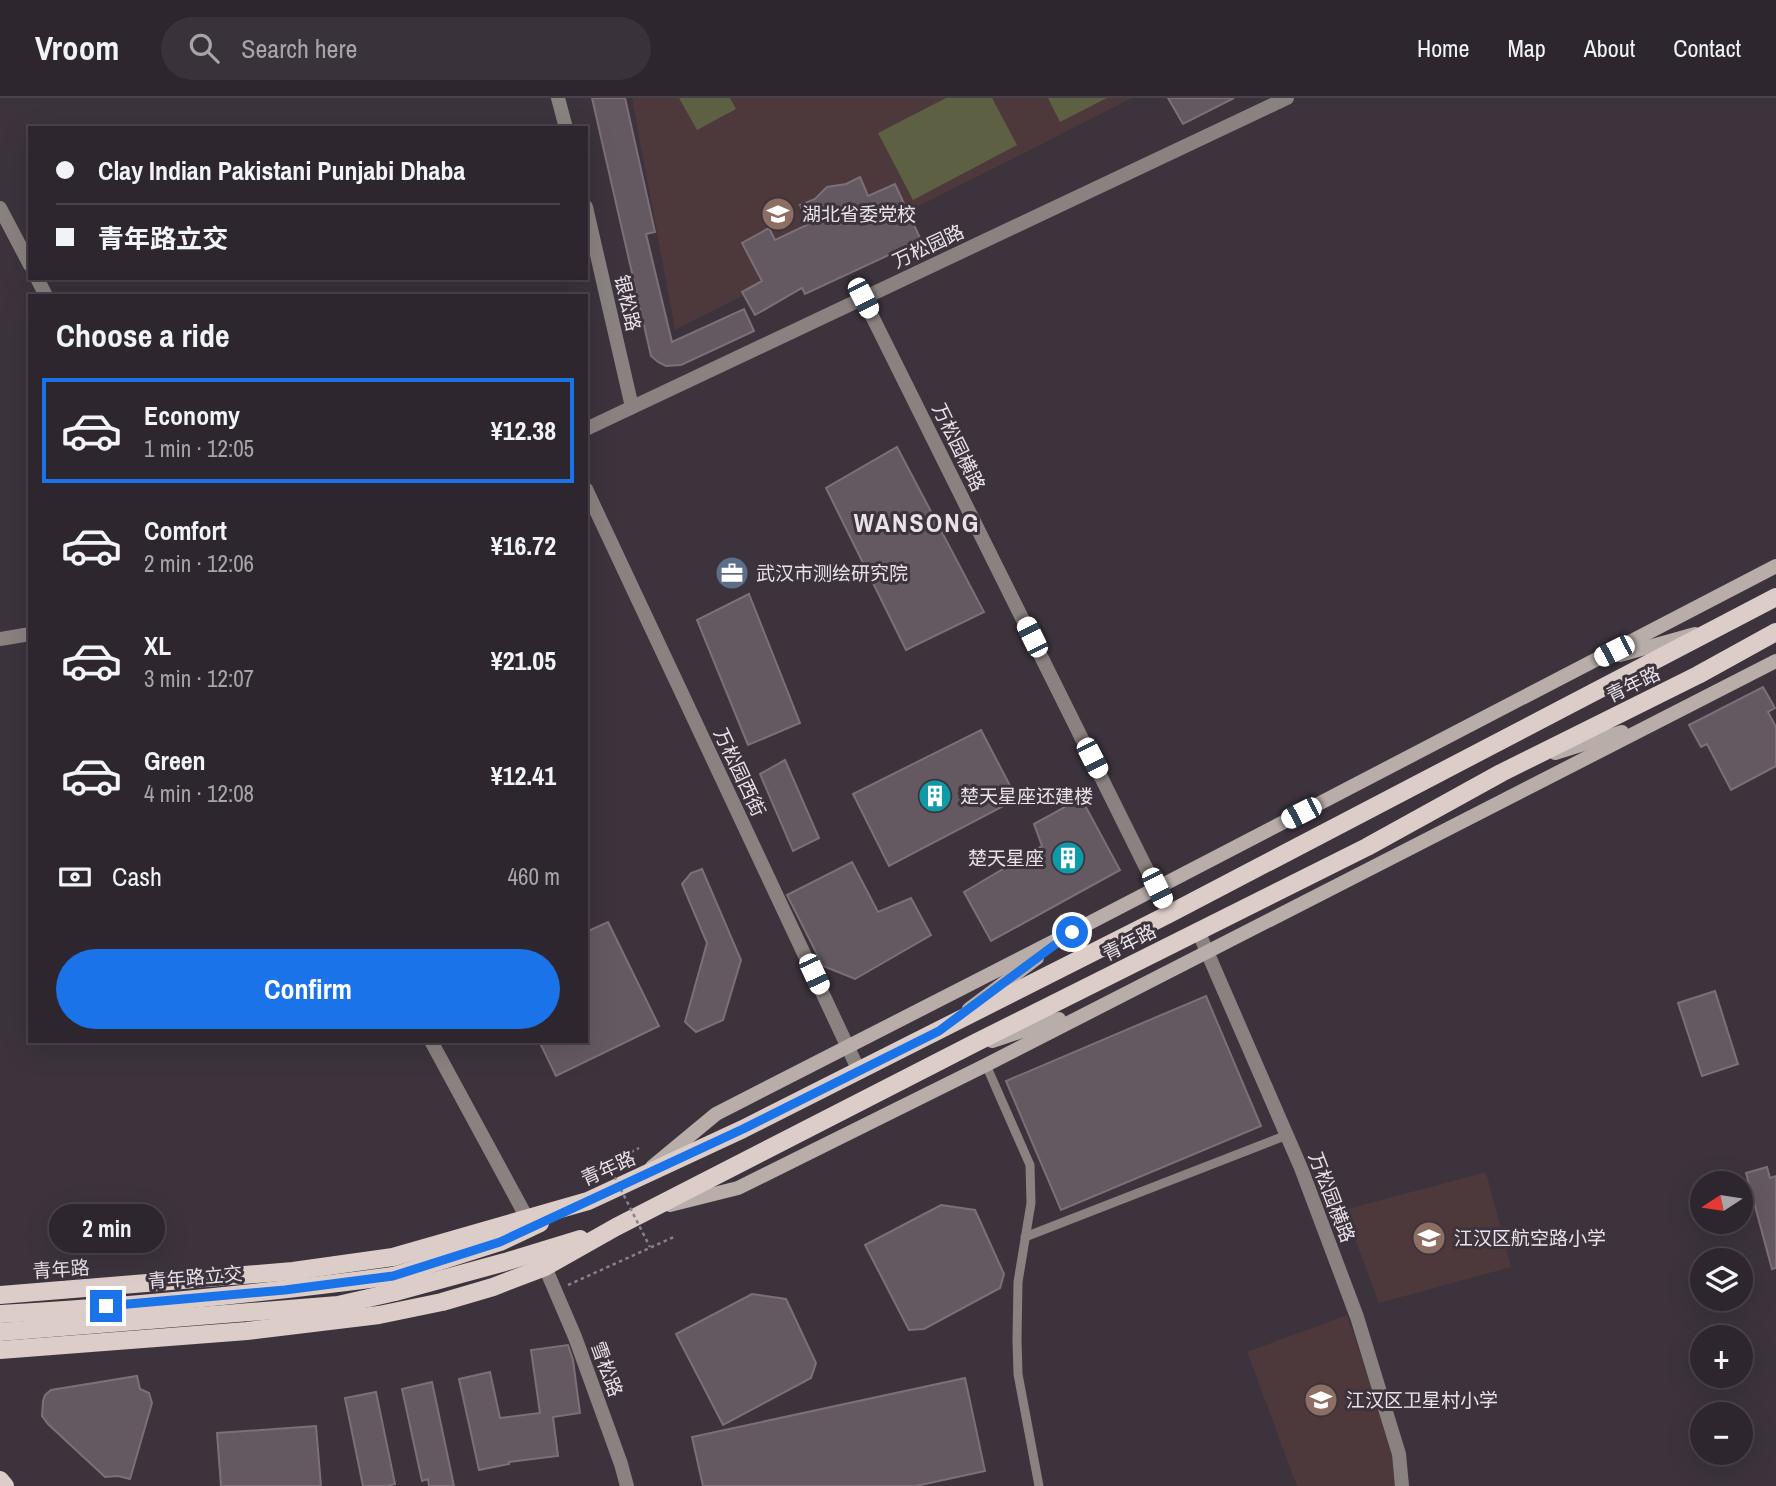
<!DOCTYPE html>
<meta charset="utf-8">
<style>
body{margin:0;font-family:"Archivo Narrow","Noto Sans SC",sans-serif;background:#39323a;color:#f1f3f6;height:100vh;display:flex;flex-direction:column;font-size:26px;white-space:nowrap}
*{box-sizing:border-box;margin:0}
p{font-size:23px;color:#a7a5aa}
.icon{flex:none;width:38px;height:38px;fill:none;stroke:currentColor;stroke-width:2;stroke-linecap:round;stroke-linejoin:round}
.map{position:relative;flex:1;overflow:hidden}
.sheet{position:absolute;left:28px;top:196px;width:560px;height:749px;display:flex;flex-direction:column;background:#2d262e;border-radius:0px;box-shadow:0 7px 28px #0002,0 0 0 2px #48434a}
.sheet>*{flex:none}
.banner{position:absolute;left:28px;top:28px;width:560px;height:154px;border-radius:0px;box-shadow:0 7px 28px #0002,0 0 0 2px #48434a;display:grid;align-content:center;height:154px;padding:0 28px;background:#2d262e}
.needle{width:46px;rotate:258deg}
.fabs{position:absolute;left:1690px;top:1073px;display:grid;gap:14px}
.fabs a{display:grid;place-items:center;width:63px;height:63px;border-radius:50%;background:#2d262e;box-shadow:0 7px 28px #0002,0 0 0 2px #48434a;font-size:35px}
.end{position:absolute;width:32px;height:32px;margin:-16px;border:9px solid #1a73e8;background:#fff;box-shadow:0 0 0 4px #fff}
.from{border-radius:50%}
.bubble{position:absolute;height:49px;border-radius:24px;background:#2d262e;box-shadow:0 7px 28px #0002,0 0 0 2px #48434a;font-size:23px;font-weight:800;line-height:49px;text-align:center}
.car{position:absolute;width:21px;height:42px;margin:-21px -10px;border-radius:9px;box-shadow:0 0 5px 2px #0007;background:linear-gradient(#fff 24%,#345 0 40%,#fff 0 76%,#345 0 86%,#fff 0)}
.banner b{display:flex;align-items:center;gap:24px;height:66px;font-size:26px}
.banner b+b{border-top:2px solid #48434a}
.banner i{width:18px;height:18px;background:#f1f3f6}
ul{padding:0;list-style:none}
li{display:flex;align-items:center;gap:21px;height:105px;margin:0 14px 10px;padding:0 14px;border:4px solid transparent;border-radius:0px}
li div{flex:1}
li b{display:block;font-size:26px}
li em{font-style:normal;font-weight:800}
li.active{border-color:#1a73e8}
li>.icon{width:63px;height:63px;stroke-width:1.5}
h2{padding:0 28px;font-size:32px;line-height:84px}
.pay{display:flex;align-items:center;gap:18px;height:77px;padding:0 28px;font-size:26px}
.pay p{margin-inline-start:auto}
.action{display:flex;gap:14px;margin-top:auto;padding:14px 28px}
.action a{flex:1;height:80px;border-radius:42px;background:#1a73e8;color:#fff;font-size:28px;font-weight:800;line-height:80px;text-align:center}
header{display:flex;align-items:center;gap:42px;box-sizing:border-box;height:98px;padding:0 35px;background:#2d262e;border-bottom:2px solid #48434a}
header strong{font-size:33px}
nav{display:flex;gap:38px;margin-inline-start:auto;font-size:24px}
.search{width:490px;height:63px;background:#39323a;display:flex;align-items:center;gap:18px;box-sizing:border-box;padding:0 24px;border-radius:38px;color:#a7a5aa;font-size:26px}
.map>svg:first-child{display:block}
</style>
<header>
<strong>Vroom</strong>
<div class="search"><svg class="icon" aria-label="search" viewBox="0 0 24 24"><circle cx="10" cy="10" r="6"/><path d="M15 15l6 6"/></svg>Search here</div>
<nav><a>Home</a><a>Map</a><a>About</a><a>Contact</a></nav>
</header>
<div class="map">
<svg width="1776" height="1388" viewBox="0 0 1776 1388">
<rect width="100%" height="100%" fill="#3c333d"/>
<!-- education -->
<g fill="#4d383b">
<polygon points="632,0 1132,0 675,232"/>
<polygon points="1486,1074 1511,1169 1379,1205 1344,1112"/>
<polygon points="1347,1217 1393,1351 1396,1388 1297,1388 1247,1254"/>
</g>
<!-- green -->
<g fill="#5e6043">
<polygon points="679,0 730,0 736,11 697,32"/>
<polygon points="946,0 992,0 1017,47 913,102 878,35"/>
<polygon points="1048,0 1107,0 1060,24"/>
</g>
<!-- building -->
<g fill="#655961" stroke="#7c6f78" stroke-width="2">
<polygon points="592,0 625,0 655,134 646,136 672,244 744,211 754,233 681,267 666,268 658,264 651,258"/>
<polygon points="1168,0 1234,0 1183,26"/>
<polygon points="860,79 868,98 895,86 921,142 805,196 802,190 755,217 742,194 762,183 742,145 769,130 775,142 809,126 800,107 815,101 827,89 846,86"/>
<polygon points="897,349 984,514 906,552 826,390"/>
<polygon points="749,496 800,625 748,647 697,522"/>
<polygon points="1763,589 1775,610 1768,614 1776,629 1776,668 1731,692 1707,646 1701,649 1689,627"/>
<polygon points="981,632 1017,701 889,768 853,696"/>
<polygon points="785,662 819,740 793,753 760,676"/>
<polygon points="1081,700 1120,772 991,843 964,794 1042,748 1034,726"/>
<polygon points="852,764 878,814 911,800 931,837 855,881 823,868 787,797"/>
<polygon points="702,771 741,862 723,922 696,934 685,924 707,845 682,786 691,775"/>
<polygon points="608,824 659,928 556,978 539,943 586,943 586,834"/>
<polygon points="1715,893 1738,966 1702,978 1678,905"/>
<polygon points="1206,898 1261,1028 1061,1112 1006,983"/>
<polygon points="1767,1069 1770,1080 1776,1078 1776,1170 1772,1171 1746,1075"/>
<polygon points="941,1107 975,1112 1004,1176 1000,1190 924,1231 909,1232 865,1147"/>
<polygon points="752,1196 786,1201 816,1265 811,1280 723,1327 676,1236"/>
<polygon points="568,1247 573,1262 580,1315 553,1319 558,1358 509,1364 509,1366 479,1372 459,1281 490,1274 500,1320 540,1315 531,1252"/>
<polygon points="137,1278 140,1291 149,1295 152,1305 130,1381 118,1378 105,1379 48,1326 42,1318 43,1303 45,1297 51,1292"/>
<polygon points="965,1280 985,1373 916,1388 703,1388 692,1339"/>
<polygon points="432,1284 454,1388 429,1388 428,1381 422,1383 402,1291"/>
<polygon points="376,1294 395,1386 386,1388 363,1388 345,1300"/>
<polygon points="316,1328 321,1388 221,1388 217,1335"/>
</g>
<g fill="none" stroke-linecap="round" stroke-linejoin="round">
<!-- path -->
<g stroke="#898189" stroke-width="2.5" stroke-dasharray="3.5 3.5" stroke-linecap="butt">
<polyline points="581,1080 639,1050"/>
<polyline points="568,1187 676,1138"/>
</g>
<!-- service -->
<g stroke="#8a8280" stroke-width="9">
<polyline points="986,967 1030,1067 1031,1105 1018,1184 1017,1241 1018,1276 1039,1388"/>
<polyline points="1025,1139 1287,1037"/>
</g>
<!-- minor -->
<polyline stroke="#8a8280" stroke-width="14" points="586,391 859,973"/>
<!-- tertiary -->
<g stroke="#8a8280" stroke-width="14">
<polyline points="558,0 566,30"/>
<polyline points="586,109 632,309"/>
<polyline points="0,110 30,167"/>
<polyline points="37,180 46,198"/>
<polyline points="863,200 1169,816"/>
<polyline points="586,331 1287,0"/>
<polyline points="0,541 30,536"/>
<polyline points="1198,833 1301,1070 1357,1219 1399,1356 1402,1388"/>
<polyline points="431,943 527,1120"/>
<polyline points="545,1169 575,1239 621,1366 627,1388"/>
</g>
<!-- secondary -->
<g stroke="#b8ada9" stroke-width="14">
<polyline points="1620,557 1695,536"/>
<polyline points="1555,655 1622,634"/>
<polyline points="969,911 1037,860"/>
<polyline points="992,943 1059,921"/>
<polyline points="652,1069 716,1016 1072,834 1776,468"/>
<polyline points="670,1107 738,1090 986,967 1776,563"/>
</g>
<!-- primary -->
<g stroke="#dccdc8" stroke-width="18">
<polyline points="393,1178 500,1144 540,1125"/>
<polyline points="395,1194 505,1164 580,1141"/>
<polyline points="0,1197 293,1173 393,1159 588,1103 743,1031 1169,816 1776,499"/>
<polyline points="0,1252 247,1233 379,1217 442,1204 493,1189 545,1169 616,1129 977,944 1367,749 1501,675 1698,577 1776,534"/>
<polyline points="0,1382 5,1388"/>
</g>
<!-- path-bridge -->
<polyline stroke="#898189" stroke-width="2.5" stroke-dasharray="3.5 3.5" stroke-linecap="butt" points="608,1066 650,1149"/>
<!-- primary-bridge -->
<g stroke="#dccdc8" stroke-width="18">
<path d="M0,1216C131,1209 263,1195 393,1178"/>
<polyline points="0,1234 338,1207 395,1194"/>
</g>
</g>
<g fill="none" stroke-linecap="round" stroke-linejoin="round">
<!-- route -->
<polyline stroke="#1a73e8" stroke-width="9" points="106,1208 285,1192 393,1178 500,1144 743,1031 939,933 1072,834"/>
</g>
<!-- icons -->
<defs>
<symbol id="school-disc" viewBox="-11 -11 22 22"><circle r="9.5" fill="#8d6e63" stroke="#3c333d"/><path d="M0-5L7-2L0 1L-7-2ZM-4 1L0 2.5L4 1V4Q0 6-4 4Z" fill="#fff"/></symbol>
<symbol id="office-disc" viewBox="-11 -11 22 22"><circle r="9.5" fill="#5c6f8a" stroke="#3c333d"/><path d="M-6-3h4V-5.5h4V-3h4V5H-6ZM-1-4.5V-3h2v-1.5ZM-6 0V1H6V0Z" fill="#fff"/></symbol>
<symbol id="building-disc" viewBox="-11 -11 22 22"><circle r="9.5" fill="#0f9aa8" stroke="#3c333d"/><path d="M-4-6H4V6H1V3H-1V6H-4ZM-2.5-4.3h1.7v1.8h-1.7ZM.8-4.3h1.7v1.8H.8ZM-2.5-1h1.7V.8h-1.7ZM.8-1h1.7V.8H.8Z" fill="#fff"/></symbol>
</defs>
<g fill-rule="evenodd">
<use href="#school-disc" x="759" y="97" width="38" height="38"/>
<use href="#office-disc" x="713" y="456" width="38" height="38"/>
<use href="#building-disc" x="916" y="679" width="38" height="38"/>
<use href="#building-disc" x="1049" y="741" width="38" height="38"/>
<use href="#school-disc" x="1410" y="1121" width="38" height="38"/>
<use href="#school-disc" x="1302" y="1283" width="38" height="38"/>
</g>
<g text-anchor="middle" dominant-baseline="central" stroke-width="6" stroke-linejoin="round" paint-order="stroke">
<!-- poi labels -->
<g font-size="19" fill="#e9e3e9" stroke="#3c333d" text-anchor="start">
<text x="802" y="116">湖北省委党校</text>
<text x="756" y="475">武汉市测绘研究院</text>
<text x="960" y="698">楚天星座还建楼</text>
<text x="1044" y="760" text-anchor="end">楚天星座</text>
<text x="1454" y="1140">江汉区航空路小学</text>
<text x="1346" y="1302">江汉区卫星村小学</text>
</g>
<!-- street labels -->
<g font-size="19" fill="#e9e3e9" stroke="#3c333d">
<text transform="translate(928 148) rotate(-25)">万松园路</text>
<text transform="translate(628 205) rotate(77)">银松路</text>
<text transform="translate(959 349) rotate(64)">万松园横路</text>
<text transform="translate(1633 586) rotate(-26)">青年路</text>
<text transform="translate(740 674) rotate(65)">万松园西街</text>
<text transform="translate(1129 844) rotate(-27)">青年路</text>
<text transform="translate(608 1070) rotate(-24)">青年路</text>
<text transform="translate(1332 1099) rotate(69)">万松园横路</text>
<text transform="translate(61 1171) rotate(-4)">青年路</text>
<text transform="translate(195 1179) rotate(-5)">青年路立交</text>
<text transform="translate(607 1271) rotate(70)">雪松路</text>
</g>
<!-- district labels -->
<g font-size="26" font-weight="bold" letter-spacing="2" fill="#e9e3e9" stroke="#3c333d">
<text x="917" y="424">WANSONG</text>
</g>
</g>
</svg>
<div class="fabs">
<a><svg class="needle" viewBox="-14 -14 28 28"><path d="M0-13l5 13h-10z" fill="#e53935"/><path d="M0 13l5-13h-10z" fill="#a7a5aa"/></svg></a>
<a><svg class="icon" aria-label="layers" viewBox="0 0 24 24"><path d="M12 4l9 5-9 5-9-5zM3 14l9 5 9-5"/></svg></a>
<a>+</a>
<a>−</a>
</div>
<i class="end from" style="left:1072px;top:834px"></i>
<i class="end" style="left:106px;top:1208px"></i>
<div class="bubble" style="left:49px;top:1106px;width:116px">2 min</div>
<i class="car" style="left:863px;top:200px;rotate:153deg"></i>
<i class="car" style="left:1032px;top:539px;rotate:334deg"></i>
<i class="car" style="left:1614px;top:553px;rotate:243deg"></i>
<i class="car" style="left:1092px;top:660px;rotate:153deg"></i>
<i class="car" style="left:1301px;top:715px;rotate:243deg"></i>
<i class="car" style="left:1157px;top:790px;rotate:154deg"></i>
<i class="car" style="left:814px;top:876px;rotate:155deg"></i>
<div class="banner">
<b><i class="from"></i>Clay Indian Pakistani Punjabi Dhaba</b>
<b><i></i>青年路立交</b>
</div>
<section class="sheet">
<h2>Choose a ride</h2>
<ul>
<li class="active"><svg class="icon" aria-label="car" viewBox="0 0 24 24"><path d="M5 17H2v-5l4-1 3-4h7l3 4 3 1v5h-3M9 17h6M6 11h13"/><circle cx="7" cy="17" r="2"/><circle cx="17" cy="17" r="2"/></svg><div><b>Economy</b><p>1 min · 12:05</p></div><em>¥12.38</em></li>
<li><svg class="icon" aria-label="car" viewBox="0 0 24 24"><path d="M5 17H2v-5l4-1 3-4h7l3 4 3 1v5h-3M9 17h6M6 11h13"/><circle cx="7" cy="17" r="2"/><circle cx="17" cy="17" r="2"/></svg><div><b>Comfort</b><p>2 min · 12:06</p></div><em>¥16.72</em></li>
<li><svg class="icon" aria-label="car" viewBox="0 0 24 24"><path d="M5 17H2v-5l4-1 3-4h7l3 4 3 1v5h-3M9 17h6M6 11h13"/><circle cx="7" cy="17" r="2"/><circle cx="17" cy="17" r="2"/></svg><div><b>XL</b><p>3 min · 12:07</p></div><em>¥21.05</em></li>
<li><svg class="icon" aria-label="car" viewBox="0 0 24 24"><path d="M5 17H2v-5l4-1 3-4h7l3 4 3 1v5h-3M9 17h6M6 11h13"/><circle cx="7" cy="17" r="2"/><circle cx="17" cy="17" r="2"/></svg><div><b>Green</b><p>4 min · 12:08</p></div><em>¥12.41</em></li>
</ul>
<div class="pay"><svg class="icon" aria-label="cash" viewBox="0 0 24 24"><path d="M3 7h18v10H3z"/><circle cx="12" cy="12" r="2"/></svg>Cash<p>460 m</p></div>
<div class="action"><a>Confirm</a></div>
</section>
</div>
